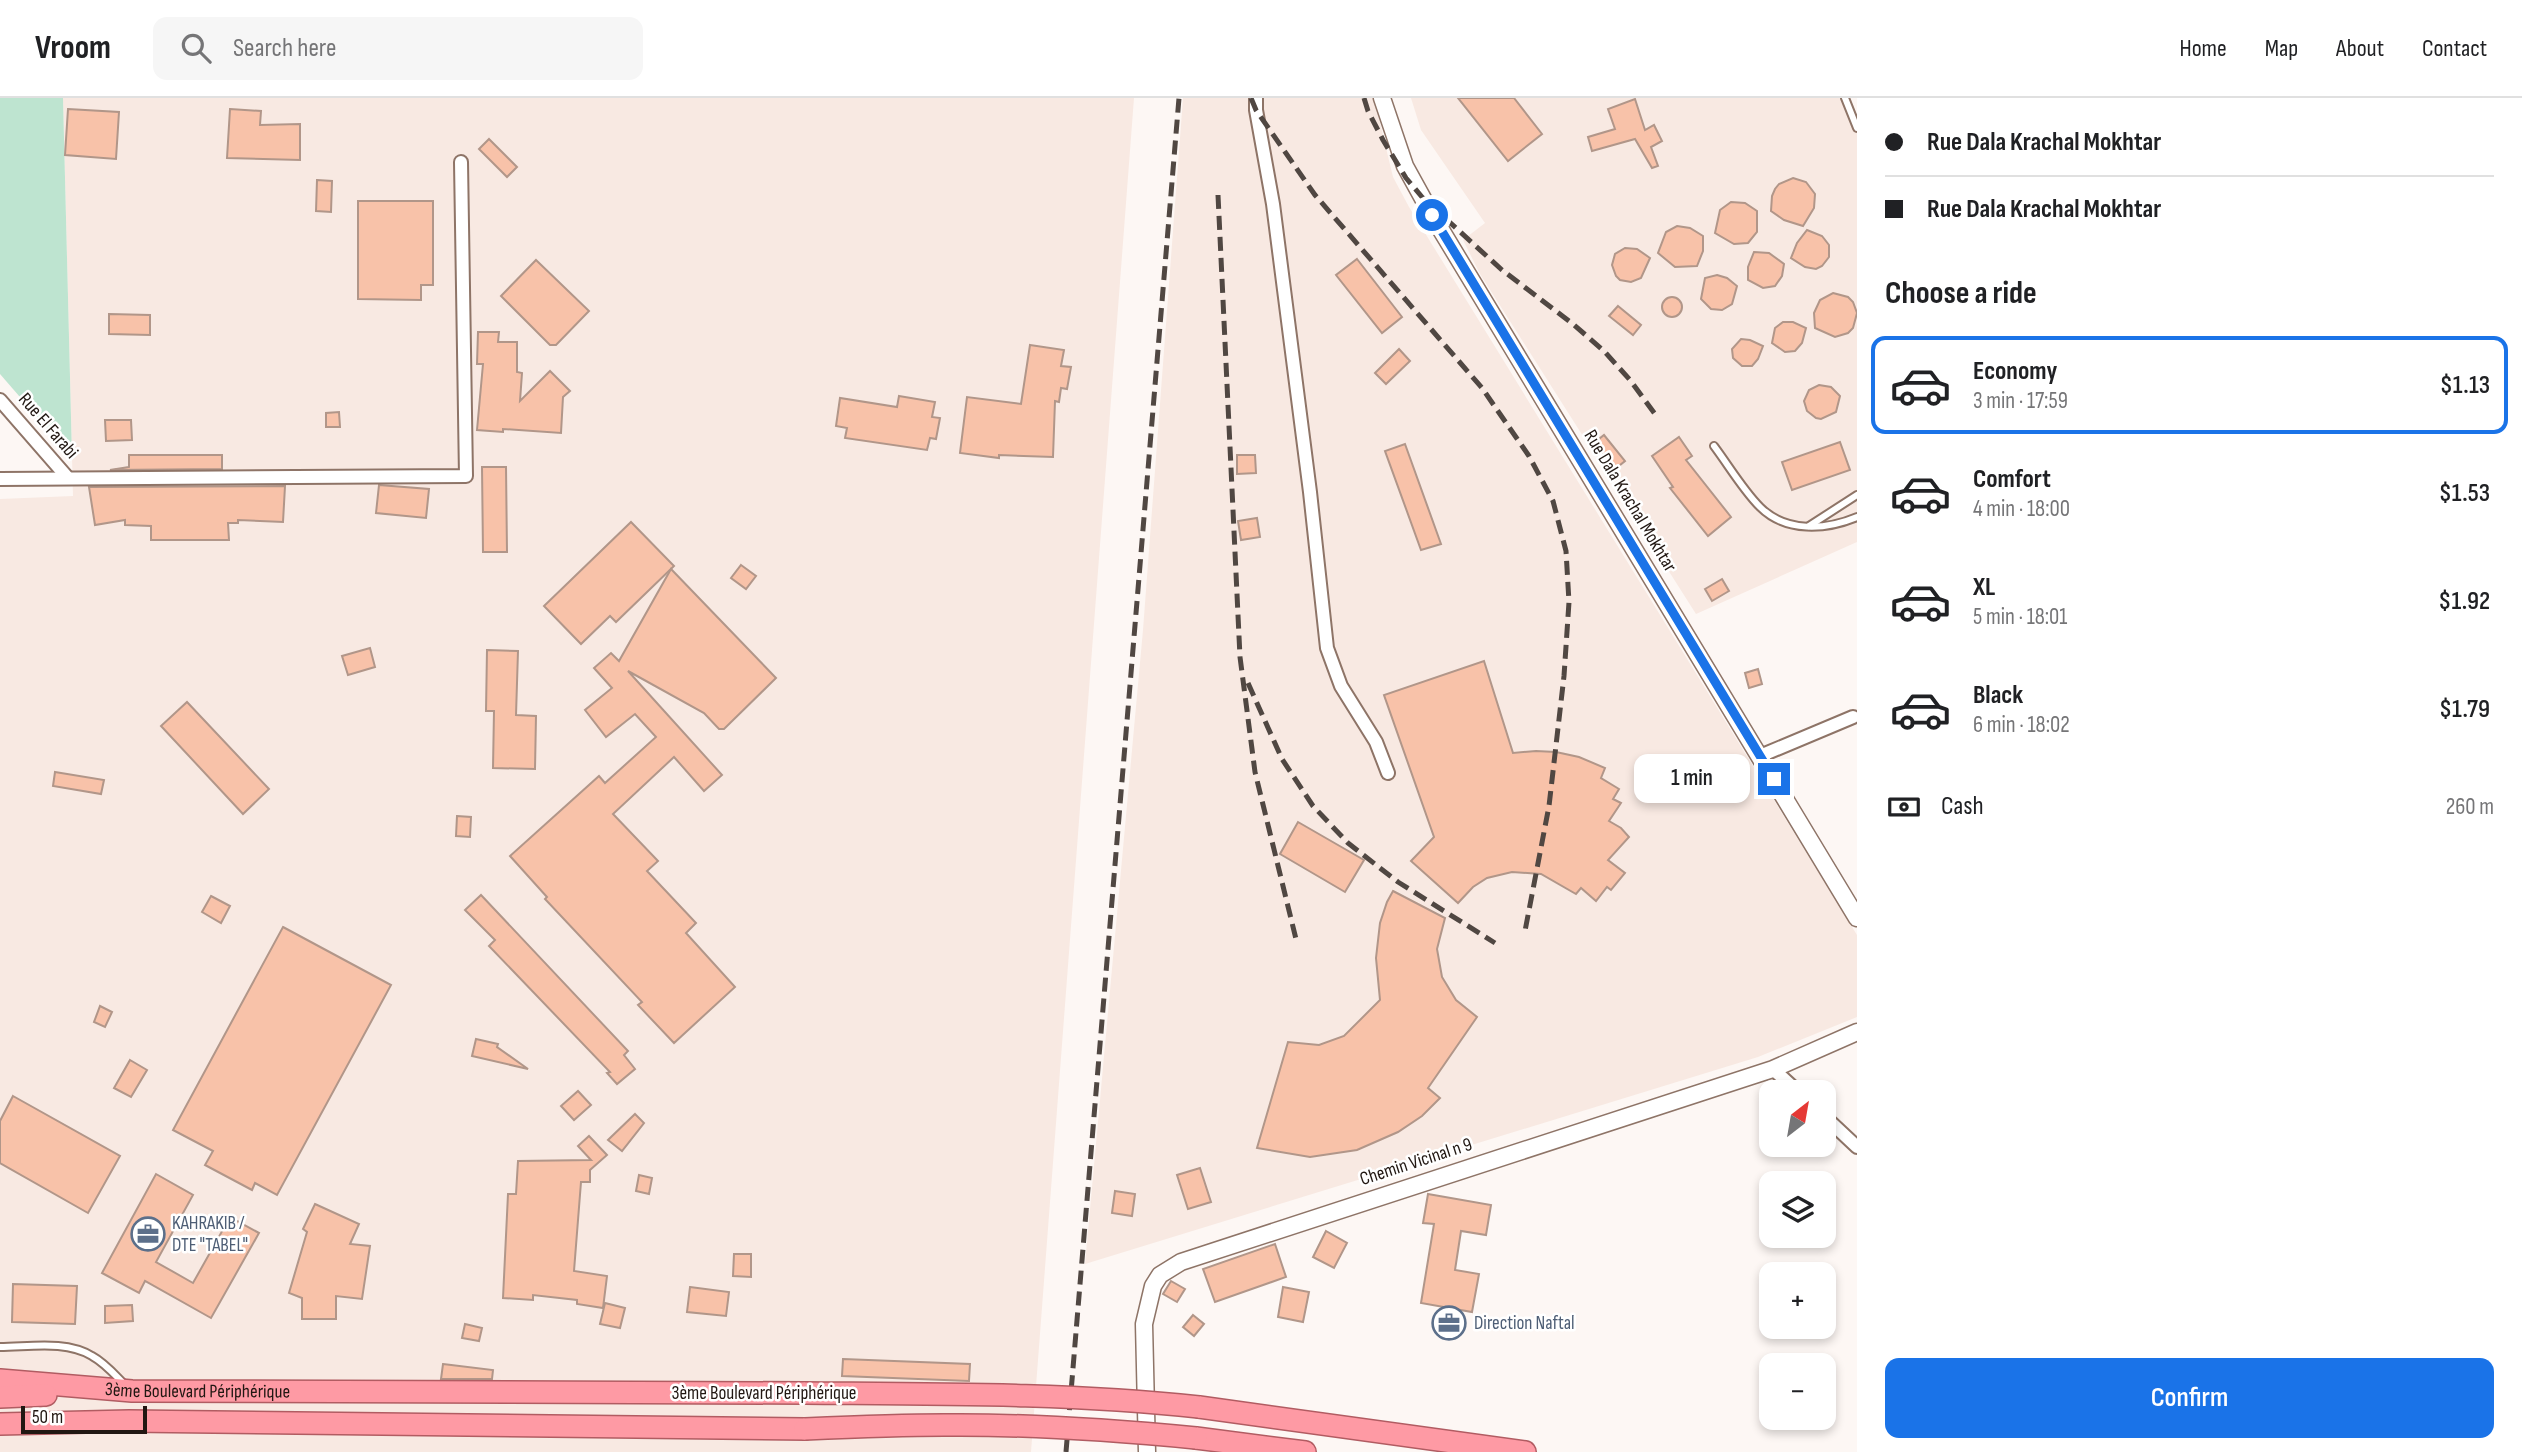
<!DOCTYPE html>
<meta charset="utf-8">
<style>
body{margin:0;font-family:"Sofia Sans Condensed",sans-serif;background:#f6f6f6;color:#202124;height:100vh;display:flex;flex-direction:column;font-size:26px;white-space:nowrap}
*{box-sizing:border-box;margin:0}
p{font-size:23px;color:#757577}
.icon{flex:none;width:38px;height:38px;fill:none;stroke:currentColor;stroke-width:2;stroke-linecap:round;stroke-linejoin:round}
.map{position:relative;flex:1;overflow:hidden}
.panel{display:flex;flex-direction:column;background:#fff;width:665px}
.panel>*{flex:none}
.hud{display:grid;align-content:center;height:154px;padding:0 28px;background:#fff}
.needle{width:46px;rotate:31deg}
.buttons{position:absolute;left:1759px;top:982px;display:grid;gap:14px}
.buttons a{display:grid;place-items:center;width:77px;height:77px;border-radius:14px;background:#fff;box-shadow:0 4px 10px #0003;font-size:35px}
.scale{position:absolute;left:21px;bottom:18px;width:126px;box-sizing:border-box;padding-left:7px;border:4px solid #211712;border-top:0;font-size:19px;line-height:24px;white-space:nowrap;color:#211712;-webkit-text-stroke:5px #fff;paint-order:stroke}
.end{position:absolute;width:32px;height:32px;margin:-16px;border:9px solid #1a73e8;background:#fff;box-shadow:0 0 0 4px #fff}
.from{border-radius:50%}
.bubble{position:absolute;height:49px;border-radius:14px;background:#fff;box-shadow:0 4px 10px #0003;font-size:23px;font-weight:600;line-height:49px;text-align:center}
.hud b{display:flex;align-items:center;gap:24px;height:66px;font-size:26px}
.hud b+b{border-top:2px solid #e0e0e0}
.hud i{width:18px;height:18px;background:#202124}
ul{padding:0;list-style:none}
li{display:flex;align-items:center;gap:21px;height:98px;margin:0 14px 10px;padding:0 14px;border:4px solid transparent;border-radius:14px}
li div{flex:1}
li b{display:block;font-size:26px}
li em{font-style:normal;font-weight:600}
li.current{border-color:#1a73e8}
li>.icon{width:63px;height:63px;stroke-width:1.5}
h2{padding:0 28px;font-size:32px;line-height:84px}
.pay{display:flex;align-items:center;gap:18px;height:77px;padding:0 28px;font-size:26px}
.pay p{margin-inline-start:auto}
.button{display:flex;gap:14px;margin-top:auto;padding:14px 28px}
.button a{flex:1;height:80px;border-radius:14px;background:#1a73e8;color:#fff;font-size:28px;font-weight:600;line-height:80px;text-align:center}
header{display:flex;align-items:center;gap:42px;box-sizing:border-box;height:98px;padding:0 35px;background:#fff;border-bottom:2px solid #e0e0e0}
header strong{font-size:33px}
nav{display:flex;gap:38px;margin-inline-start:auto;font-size:24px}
.search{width:490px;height:63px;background:#f6f6f6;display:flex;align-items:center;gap:18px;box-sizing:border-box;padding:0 24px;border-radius:14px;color:#757577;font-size:26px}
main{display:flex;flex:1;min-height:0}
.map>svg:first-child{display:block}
</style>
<header>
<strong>Vroom</strong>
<div class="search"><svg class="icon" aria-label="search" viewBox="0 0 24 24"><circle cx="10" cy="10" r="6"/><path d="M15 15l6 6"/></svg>Search here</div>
<nav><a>Home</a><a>Map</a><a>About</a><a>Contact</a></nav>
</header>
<main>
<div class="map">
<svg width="1857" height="1354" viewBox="0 0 1857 1354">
<rect width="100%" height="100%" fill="#fdf7f4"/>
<!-- built -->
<g fill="#f8e9e2">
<polygon points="63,0 1134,0 1031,1354 0,1354 0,401 73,398"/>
<polygon points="1183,0 1374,0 1393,79 1409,109 1857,837 1857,919 1758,959 1085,1166 1143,532"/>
<polygon points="1411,0 1850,0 1857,17 1857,444 1696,516 1480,176 1463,142 1485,125 1421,32"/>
</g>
<!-- green -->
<polygon fill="#bee4d0" points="0,0 63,0 72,359 0,276"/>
<!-- building -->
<g fill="#f8c2a9" stroke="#b19689" stroke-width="2">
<polygon points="1458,0 1514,0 1542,36 1508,63"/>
<polygon points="1635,1 1645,32 1654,27 1662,43 1651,49 1658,68 1652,70 1635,41 1592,53 1588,39 1615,31 1608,11"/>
<polygon points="68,11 119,14 116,61 65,57"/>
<polygon points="230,11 261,13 260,27 300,26 300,62 227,60"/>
<polygon points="489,41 517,69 507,79 479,51"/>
<polygon points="1793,80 1806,84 1815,96 1814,110 1803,128 1784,122 1771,113 1772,98 1775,91 1779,86"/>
<polygon points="317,82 332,83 331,114 316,113"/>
<polygon points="358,103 433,103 433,187 421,187 421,202 358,201"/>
<polygon points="1731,104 1745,105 1757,113 1757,134 1748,145 1734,146 1715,135 1720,112"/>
<polygon points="1677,128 1690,130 1703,138 1703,153 1697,168 1675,169 1658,155 1666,134"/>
<polygon points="1807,132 1822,138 1829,147 1829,159 1822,168 1816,171 1805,169 1791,160 1797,145"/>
<polygon points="1625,150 1637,151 1650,160 1641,180 1631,184 1620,182 1616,178 1612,167 1615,156"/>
<polygon points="1754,154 1769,155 1784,166 1782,178 1775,188 1763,190 1748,182 1748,169"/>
<polygon points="1357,161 1402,219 1382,235 1336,177"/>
<polygon points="536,162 589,213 556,247 550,247 501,198"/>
<polygon points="1717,177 1727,180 1737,188 1732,206 1722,212 1711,211 1701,201 1705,180"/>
<polygon points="1833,195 1848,199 1853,204 1857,215 1853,230 1848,235 1835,239 1815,230 1814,215 1820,202"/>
<circle cx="1672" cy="209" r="10"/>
<polygon points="1618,208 1641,227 1633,237 1609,218"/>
<polygon points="109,216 150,217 150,237 109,236"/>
<polygon points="1783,224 1793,224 1806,230 1802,245 1795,253 1785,254 1772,245 1775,230"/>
<polygon points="478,234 499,234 498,244 517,244 517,274 522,275 520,303 550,273 570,293 563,299 561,335 503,331 503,334 477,332 483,266 477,266"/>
<polygon points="1741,241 1750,242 1763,248 1758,261 1752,268 1742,268 1733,260 1732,251"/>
<polygon points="1030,247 1064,252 1061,268 1071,269 1067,291 1061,290 1059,304 1055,303 1053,359 999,357 999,360 960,355 967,299 1021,306"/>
<polygon points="1399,251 1410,263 1386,286 1375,275"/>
<polygon points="1819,287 1831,289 1840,298 1836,314 1821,321 1816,320 1807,313 1804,303 1809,292"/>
<polygon points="899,298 935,304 932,319 940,320 936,341 930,340 927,352 845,340 847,330 836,328 840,300 897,309"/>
<polygon points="339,314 340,329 326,329 326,315"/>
<polygon points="105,322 131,322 132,342 106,343"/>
<polygon points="1604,337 1625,363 1615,371 1594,345"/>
<polygon points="1679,339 1692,358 1686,362 1731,419 1708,438 1670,390 1673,389 1652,358"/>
<polygon points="1840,344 1850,372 1792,392 1782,364"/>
<polygon points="1405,346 1441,446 1421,452 1385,353"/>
<polygon points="129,357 222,357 222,371 110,372 129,369"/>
<polygon points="1237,357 1255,357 1256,375 1237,376"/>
<polygon points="482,369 506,369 507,454 483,454"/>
<polygon points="379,387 429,391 426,420 376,415"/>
<polygon points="285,388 283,424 238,422 238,425 228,425 229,442 151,442 151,428 125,427 125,422 95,427 89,389"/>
<polygon points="1257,420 1260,439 1241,442 1238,423"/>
<polygon points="631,424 674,468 616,524 610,518 581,546 544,508"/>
<polygon points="741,467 756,478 746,491 731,480"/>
<polygon points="671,471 776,580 724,631 719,631 704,615 628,573 722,677 704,693 674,659 613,716 658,763 647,773 696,825 686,835 735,889 674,945 638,907 642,904 545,801 547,799 510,758 599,678 605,685 656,639 635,616 606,639 585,612 612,590 594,570 611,555 619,563"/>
<polygon points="1722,481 1729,493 1712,503 1705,491"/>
<polygon points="370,550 375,569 348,577 342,558"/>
<polygon points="487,552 518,553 516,617 536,618 535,671 493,670 494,613 486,613"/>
<polygon points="1484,563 1513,655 1536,653 1556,654 1579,659 1605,670 1601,680 1619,691 1613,701 1621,705 1609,723 1621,730 1629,739 1608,762 1625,775 1611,792 1607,789 1596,803 1581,790 1576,796 1541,776 1512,774 1487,780 1473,789 1458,805 1411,763 1434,739 1384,597"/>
<polygon points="1758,571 1762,586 1749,590 1745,575"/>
<polygon points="187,604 269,691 243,716 161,628"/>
<polygon points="55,674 104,682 101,696 53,688"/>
<polygon points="457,718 471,719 470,739 456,738"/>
<polygon points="1298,724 1364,762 1345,794 1280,756"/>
<polygon points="1393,793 1445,820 1437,851 1442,879 1456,902 1477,919 1428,990 1440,1000 1422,1018 1398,1034 1357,1052 1310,1059 1257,1050 1288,944 1319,947 1344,938 1380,902 1376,860 1380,825 1387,804"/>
<polygon points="481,797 628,953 624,957 635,971 617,986 607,975 610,974 489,848 495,842 465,812"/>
<polygon points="211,798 230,808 221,825 202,814"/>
<polygon points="283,829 391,887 277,1097 255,1085 252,1092 205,1067 213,1053 173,1032"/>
<polygon points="100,908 112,914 105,929 94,924"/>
<polygon points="476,941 498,946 497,949 528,971 472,958"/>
<polygon points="130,962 147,972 131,999 114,990"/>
<polygon points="578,993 591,1007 574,1022 561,1008"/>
<polygon points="13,998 120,1058 88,1115 0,1065 0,1023"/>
<polygon points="635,1016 644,1025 622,1053 608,1042"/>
<polygon points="589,1038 607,1057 590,1072 590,1084 581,1084 574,1173 607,1178 603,1210 577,1206 577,1202 533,1197 533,1202 503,1200 508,1096 516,1096 518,1063 591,1062 578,1048"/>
<polygon points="1200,1070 1211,1104 1188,1111 1177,1077"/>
<polygon points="156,1076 193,1097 156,1164 193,1185 230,1119 259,1135 211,1220 145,1183 139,1195 102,1175"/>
<polygon points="639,1077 652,1080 649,1096 636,1093"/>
<polygon points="1115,1093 1135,1096 1132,1118 1112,1115"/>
<polygon points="1428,1096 1491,1107 1486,1137 1461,1133 1455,1172 1479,1176 1472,1214 1421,1205 1434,1126 1423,1125"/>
<polygon points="315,1106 359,1126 350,1146 370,1148 362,1201 336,1198 336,1221 302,1221 302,1200 289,1195 307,1134 303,1131"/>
<polygon points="1326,1133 1347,1145 1334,1170 1313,1159"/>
<polygon points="1275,1146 1286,1179 1215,1204 1203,1171"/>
<polygon points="734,1156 751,1156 751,1179 733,1178"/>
<polygon points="1171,1183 1185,1191 1177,1204 1163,1196"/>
<polygon points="13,1186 77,1188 75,1226 12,1224"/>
<polygon points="690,1189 729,1194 726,1218 687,1214"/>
<polygon points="1283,1189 1309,1194 1303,1224 1278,1219"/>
<polygon points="605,1205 625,1210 620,1230 600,1226"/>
<polygon points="132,1207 133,1223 105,1225 105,1208"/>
<polygon points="1193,1217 1204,1226 1194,1238 1183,1229"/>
<polygon points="465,1226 482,1230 479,1243 462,1240"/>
<polygon points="843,1261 970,1266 969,1283 842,1278"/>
<polygon points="443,1266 493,1272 492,1281 441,1281"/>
</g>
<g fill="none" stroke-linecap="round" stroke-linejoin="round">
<defs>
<g id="service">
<polyline points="1845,0 1857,30"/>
<path d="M1714,348C1729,368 1743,392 1760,409C1786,435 1826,432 1857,419"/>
<polyline points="1809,428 1857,397"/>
<path d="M0,1249C29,1249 66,1242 92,1258C105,1265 115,1277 125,1287"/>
</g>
<g id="minor">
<polyline points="1256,0 1256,12 1273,106 1310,394 1327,550 1341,588 1376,644 1388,675"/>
<polyline points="0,302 67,379"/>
<polyline points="0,381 466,378 461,64"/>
<polyline points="1760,658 1853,619"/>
<polyline points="1773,971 1798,994"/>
<polyline points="1824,1018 1857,1049"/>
</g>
<g id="tertiary">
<polyline points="1382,0 1405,68 1432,117 1857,820"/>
<polyline points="1147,1354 1144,1226 1153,1188 1160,1177 1181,1164 1773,971 1857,934"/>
</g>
<g id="trunk">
<path id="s1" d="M0,1282L132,1293L805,1295"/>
<polyline points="0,1299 46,1297"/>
<polyline points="1199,1309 1525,1354"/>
<polyline points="0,1326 129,1323 805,1331"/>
<polyline points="1196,1340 1305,1354"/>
</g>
</defs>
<!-- service casing -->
<use href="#service" stroke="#8e7467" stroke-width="10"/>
<!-- minor casing -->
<use href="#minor" stroke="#8e7467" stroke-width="16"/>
<!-- tertiary casing -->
<use href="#tertiary" stroke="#8e7467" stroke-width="19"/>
<!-- trunk casing -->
<use href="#trunk" stroke="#b15c62" stroke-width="24"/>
<!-- service -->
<use href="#service" stroke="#fff" stroke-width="6"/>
<!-- minor -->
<use href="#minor" stroke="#fff" stroke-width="12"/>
<!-- tertiary -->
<use href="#tertiary" stroke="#fff" stroke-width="16"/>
<!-- trunk -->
<use href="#trunk" stroke="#fe9aa4" stroke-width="21"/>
<!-- rail -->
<g stroke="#504742" stroke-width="5" stroke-dasharray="14 7" stroke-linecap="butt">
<polyline points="1251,0 1256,12 1315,97 1482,290 1529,358 1553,403 1566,453 1569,504 1564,578 1549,708 1525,833"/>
<polyline points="1364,0 1368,13 1383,42 1406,80 1422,99 1502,172 1573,226 1604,253 1630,282 1655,316"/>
<polyline points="1218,97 1240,559 1255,674 1296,841"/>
<polyline points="1248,585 1282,661 1313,708 1348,745 1398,784 1495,845"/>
<polyline points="1066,1354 1179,0"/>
</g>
<defs>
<g id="trunk-bridge">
<path d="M805,1295C936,1296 1069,1295 1199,1309"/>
<path d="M805,1331C851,1329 898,1327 944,1327C1029,1326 1112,1332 1196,1340"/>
</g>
</defs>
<!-- trunk-bridge casing -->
<use href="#trunk-bridge" stroke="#b15c62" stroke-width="24" stroke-linecap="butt"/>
<!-- trunk-bridge -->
<use href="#trunk-bridge" stroke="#fe9aa4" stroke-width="21"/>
</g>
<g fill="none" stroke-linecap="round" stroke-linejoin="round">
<!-- route -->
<polyline stroke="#1a73e8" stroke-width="9" points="1432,117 1774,681"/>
</g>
<!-- icons -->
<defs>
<symbol id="office-ring" viewBox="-11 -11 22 22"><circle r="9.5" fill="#fff" stroke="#5c6f8a" stroke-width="1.5"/><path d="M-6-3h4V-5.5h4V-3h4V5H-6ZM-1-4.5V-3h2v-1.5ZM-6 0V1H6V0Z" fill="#5c6f8a"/></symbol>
</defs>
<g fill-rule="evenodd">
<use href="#office-ring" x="129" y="1117" width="38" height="38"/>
<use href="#office-ring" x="1430" y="1206" width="38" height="38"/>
</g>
<g text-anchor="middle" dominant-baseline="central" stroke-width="5" stroke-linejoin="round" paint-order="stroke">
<!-- street labels -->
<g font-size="19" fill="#211712" stroke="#fff">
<text transform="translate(48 328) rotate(49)">Rue El Farabi</text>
<text transform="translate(1630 403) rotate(59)">Rue Dala Krachal Mokhtar</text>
<text transform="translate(1416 1064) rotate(-18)">Chemin Vicinal n 9</text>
<text stroke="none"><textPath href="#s1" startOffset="198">3ème Boulevard Périphérique</textPath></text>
<text x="764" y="1295">3ème Boulevard Périphérique</text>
</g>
<!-- service labels -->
<g font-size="19" fill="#4e5e75" stroke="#fff" text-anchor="start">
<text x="172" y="1125">KAHRAKIB /<tspan x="172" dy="22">DTE "TABEL"</tspan></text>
<text x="1474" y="1225">Direction Naftal</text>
</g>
</g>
</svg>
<div class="buttons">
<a><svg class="needle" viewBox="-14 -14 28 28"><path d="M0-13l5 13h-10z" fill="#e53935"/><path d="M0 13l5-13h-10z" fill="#757577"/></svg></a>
<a><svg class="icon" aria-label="layers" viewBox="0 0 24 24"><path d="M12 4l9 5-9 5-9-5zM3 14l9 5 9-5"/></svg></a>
<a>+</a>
<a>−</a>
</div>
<div class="scale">50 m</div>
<i class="end from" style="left:1432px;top:117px"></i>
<i class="end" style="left:1774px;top:681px"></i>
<div class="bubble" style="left:1634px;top:656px;width:116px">1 min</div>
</div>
<section class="panel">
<div class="hud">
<b><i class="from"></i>Rue Dala Krachal Mokhtar</b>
<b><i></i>Rue Dala Krachal Mokhtar</b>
</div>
<h2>Choose a ride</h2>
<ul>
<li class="current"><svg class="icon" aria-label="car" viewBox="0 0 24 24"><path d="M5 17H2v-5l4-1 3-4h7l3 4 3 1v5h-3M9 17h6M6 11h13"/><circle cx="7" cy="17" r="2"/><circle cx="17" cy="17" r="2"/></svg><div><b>Economy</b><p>3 min · 17:59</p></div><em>$1.13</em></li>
<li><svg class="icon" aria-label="car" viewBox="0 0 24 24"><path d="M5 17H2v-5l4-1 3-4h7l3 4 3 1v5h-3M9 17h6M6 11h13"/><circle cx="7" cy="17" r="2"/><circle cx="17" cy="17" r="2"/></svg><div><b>Comfort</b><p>4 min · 18:00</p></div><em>$1.53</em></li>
<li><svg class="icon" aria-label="car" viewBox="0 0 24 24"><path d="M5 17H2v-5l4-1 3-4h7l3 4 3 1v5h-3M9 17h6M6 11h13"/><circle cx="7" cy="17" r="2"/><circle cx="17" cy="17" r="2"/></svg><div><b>XL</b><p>5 min · 18:01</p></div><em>$1.92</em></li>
<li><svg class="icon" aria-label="car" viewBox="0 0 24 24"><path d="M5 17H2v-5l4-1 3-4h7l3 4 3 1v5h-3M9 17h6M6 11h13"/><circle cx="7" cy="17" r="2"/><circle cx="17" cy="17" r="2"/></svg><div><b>Black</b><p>6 min · 18:02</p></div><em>$1.79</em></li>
</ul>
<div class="pay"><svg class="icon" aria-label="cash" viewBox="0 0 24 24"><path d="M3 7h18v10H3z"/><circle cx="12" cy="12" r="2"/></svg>Cash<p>260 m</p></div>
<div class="button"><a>Confirm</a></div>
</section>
</main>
